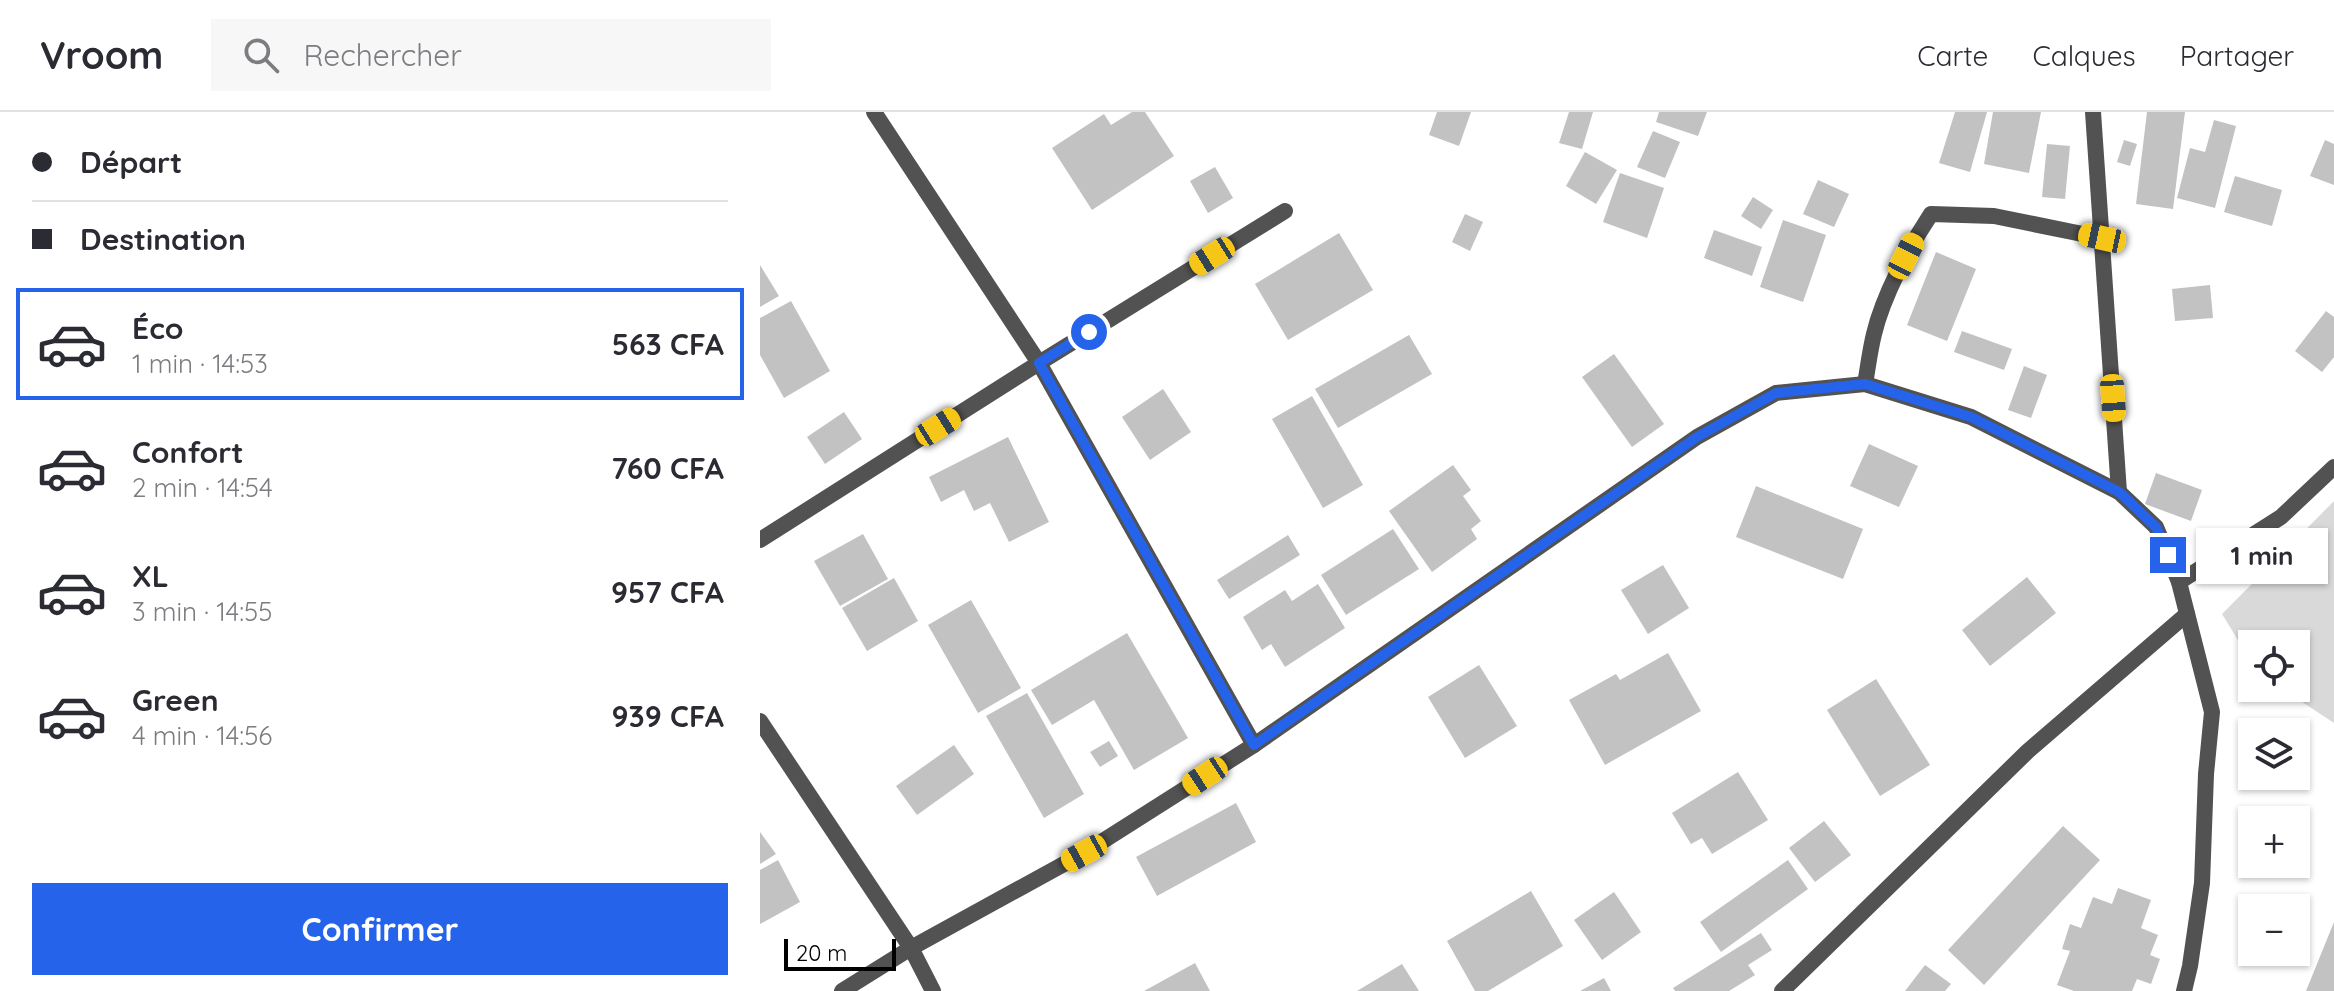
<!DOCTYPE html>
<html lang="fr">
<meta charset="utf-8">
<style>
body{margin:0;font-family:Quicksand,sans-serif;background:#f7f7f7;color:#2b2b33;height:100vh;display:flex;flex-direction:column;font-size:30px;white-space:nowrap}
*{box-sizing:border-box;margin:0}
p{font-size:26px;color:#7c7c81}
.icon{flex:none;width:44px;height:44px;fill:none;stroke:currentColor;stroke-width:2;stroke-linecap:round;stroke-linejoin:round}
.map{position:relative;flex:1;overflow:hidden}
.drawer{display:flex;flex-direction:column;background:#fff;width:760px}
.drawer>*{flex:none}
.top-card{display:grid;align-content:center;height:176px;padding:0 32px;background:#fff}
.tools{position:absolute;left:1478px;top:518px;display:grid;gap:16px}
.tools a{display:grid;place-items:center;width:72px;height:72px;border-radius:0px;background:#fff;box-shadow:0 2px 6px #0004;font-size:40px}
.scale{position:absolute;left:24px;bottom:20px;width:112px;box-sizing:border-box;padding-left:8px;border:4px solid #000;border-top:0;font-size:22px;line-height:28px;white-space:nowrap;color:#000;-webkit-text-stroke:6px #fff;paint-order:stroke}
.end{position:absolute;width:36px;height:36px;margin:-18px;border:10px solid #2563eb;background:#fff;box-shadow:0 0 0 4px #fff}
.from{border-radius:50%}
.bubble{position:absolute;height:56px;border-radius:0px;background:#fff;box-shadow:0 2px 6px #0004;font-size:26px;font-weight:700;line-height:56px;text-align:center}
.car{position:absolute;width:24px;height:48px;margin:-24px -12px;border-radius:10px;box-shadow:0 0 6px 2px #0007;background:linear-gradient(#f5c518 24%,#345 0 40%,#f5c518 0 76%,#345 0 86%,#f5c518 0)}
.top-card b{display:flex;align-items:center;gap:28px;height:76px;font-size:30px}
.top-card b+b{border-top:2px solid #e1e1e2}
.top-card i{width:20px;height:20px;background:#2b2b33}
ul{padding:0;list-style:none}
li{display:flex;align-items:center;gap:24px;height:112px;margin:0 16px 12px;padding:0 16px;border:4px solid transparent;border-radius:0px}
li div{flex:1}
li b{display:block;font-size:30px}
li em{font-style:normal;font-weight:700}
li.on{border-color:#2563eb}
li>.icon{width:72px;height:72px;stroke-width:1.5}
.cta{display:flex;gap:16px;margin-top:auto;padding:16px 32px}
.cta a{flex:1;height:92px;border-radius:0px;background:#2563eb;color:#fff;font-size:32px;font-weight:700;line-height:92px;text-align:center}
header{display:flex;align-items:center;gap:48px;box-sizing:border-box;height:112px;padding:0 40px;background:#fff;border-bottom:2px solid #e1e1e2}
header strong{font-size:38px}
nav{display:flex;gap:44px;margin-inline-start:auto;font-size:28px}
.search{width:560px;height:72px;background:#f7f7f7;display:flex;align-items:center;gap:20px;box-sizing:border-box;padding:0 28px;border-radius:0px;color:#7c7c81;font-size:30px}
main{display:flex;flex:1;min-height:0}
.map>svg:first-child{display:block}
</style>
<header>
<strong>Vroom</strong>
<div class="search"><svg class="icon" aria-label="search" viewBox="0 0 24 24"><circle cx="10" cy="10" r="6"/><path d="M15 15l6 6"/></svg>Rechercher</div>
<nav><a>Carte</a><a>Calques</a><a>Partager</a></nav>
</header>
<main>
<section class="drawer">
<div class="top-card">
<b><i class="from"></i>Départ</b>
<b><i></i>Destination</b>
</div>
<ul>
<li class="on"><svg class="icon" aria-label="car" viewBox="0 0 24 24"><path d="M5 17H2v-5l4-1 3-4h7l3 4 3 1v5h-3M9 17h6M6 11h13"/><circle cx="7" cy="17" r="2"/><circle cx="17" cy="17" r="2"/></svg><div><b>Éco</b><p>1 min · 14:53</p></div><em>563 CFA</em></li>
<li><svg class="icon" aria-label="car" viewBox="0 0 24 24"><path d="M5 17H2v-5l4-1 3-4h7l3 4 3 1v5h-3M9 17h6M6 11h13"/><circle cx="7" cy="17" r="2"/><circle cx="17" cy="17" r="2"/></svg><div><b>Confort</b><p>2 min · 14:54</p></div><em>760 CFA</em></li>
<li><svg class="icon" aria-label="car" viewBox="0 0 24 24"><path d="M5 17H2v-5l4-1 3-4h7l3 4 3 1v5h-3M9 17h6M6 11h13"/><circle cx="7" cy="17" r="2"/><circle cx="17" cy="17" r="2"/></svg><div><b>XL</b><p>3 min · 14:55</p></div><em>957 CFA</em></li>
<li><svg class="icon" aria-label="car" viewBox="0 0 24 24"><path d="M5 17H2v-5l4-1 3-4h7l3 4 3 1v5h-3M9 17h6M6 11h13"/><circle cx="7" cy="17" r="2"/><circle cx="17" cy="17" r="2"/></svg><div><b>Green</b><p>4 min · 14:56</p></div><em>939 CFA</em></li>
</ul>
<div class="cta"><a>Confirmer</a></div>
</section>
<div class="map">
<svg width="1574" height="879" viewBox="0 0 1574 879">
<rect width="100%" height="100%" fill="#fff"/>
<!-- green -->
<polygon fill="#d9d9d9" points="1574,389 1574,611 1521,576 1536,576 1536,532 1492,532 1492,551 1462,502"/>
<!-- building -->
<g fill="#c2c2c2">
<polygon points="372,0 385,0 414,44 332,98 292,36 344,2 351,13"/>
<polygon points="677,0 711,0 699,34 669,23"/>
<polygon points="809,0 833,0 822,37 799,31"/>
<polygon points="899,0 947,0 938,24 896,10"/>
<polygon points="1195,0 1227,0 1210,60 1179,51"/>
<polygon points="1233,0 1281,0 1269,61 1224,52"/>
<polygon points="1387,0 1425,0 1413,97 1376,92"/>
<polygon points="1454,8 1476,14 1455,96 1417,86 1430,36 1445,40"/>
<polygon points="893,19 920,30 905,66 877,55"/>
<polygon points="1364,28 1377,32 1370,54 1357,50"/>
<polygon points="1565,28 1574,32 1574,73 1550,64"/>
<polygon points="1287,32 1310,34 1305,87 1282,85"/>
<polygon points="825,40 857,58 836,92 806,74"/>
<polygon points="455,55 473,86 448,101 430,69"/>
<polygon points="860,61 904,76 887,126 843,110"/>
<polygon points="1475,64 1522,78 1512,114 1464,100"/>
<polygon points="1058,68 1089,82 1074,115 1043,102"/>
<polygon points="993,85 1013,98 1001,117 981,104"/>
<polygon points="705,102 723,110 710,139 692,130"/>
<polygon points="1023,108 1066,123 1043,190 1000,175"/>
<polygon points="954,118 1002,135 992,164 944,146"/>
<polygon points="579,121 613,178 528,228 495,172"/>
<polygon points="1176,140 1216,157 1187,229 1147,213"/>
<polygon points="0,153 19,184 0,195"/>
<polygon points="1450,173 1453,206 1415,209 1412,177"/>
<polygon points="31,189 70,259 24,286 0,243 0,206"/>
<polygon points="1566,199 1574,205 1574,245 1562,260 1535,239"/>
<polygon points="1202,219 1252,237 1244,258 1194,240"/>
<polygon points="649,223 672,262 578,316 555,277"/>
<polygon points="854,242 904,312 872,335 822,265"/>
<polygon points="1264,254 1287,263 1271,306 1248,298"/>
<polygon points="403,277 431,320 390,348 362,305"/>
<polygon points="552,284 603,373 563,396 512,307"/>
<polygon points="84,300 102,327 65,352 47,325"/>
<polygon points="248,325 289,410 249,430 230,391 214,399 204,378 181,390 169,365"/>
<polygon points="1109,332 1158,354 1139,395 1090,374"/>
<polygon points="693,353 711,378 703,384 721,409 711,417 717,427 672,460 629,399"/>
<polygon points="1396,361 1442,378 1431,409 1385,392"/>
<polygon points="996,374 1103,417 1083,467 976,425"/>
<polygon points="633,417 659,457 586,503 561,463"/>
<polygon points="103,422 128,467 80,494 54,449"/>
<polygon points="528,423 540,443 469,487 457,468"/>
<polygon points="903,453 929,496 888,522 861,478"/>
<polygon points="1267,465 1296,501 1230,554 1202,518"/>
<polygon points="134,466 158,509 107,539 82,496"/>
<polygon points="558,472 585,516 525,555 511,532 502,538 483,505 525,478 532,489"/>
<polygon points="211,488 261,576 218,601 168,513"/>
<polygon points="367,521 428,626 374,658 334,588 292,613 271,578"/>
<polygon points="908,541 941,599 845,653 809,588 856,562 860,568"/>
<polygon points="719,553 757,614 705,646 668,585"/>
<polygon points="1116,567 1170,653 1120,684 1067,598"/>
<polygon points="267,581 324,682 284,706 226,604"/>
<polygon points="349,629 358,644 340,655 330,640"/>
<polygon points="194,633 214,662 157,703 136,674"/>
<polygon points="978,660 1008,708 952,742 942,726 931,732 912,701"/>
<polygon points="476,691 496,730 397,784 376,745"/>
<polygon points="1064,709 1091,743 1055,770 1029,736"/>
<polygon points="1303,714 1340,748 1224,873 1188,838"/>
<polygon points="0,720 16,742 0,752"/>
<polygon points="18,748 40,790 0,812 0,758"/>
<polygon points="1028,748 1048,777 961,840 940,810"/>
<polygon points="1358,776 1391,788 1381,816 1398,823 1390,843 1400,847 1391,872 1377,867 1372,879 1314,879 1297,873 1310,839 1302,837 1310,812 1321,816 1333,785 1352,792"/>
<polygon points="771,779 803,834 728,879 715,879 687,829"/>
<polygon points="854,780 881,820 842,848 814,808"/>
<polygon points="1574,810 1574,879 1546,879"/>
<polygon points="1001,821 1012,838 988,853 995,863 969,879 915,879 913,876"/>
<polygon points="435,851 450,879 384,879"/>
<polygon points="642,852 659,879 597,879"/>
<polygon points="1165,853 1191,872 1185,879 1145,879"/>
<polygon points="844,866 851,879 820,879"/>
</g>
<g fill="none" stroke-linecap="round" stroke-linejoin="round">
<!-- service -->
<polyline stroke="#525252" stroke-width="16" points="1419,470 1521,405 1574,355"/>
<!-- minor -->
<g stroke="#525252" stroke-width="16">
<polyline points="114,0 279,251 494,633"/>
<polyline points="1333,0 1359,380"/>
<path d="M1105,272C1108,255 1110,238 1114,222C1123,184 1149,135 1171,102L1234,104L1342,126"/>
<polyline points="0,428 279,251 525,99"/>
<polyline points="0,609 151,836 173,879"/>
<polyline points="82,879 151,836 324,741 494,633 937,325 1016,281 1105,272 1211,305 1359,380 1396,415 1419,470 1452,600 1446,662 1442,771 1430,854 1424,879"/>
<polyline points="1022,879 1268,639 1427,502"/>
</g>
</g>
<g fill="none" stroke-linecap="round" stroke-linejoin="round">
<!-- route -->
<polyline stroke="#2563eb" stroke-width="10" points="329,220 279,251 494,633 937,325 1016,281 1105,272 1211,305 1359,380 1396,415 1408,443"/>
</g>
</svg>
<div class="tools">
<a><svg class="icon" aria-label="locate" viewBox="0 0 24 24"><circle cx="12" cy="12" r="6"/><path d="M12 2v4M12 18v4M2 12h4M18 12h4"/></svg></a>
<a><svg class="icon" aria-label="layers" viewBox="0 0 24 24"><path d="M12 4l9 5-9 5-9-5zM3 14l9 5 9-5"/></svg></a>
<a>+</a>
<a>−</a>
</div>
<div class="scale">20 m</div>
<i class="end from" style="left:329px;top:220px"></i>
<i class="end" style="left:1408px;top:443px"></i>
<div class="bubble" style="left:1436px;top:416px;width:132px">1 min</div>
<i class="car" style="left:1342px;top:126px;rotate:282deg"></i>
<i class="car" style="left:452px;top:144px;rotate:238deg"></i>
<i class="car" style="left:1146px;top:144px;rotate:27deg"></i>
<i class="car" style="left:1353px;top:286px;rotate:176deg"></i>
<i class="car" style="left:178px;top:315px;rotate:58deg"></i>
<i class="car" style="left:445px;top:664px;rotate:237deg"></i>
<i class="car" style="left:324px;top:741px;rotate:241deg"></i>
</div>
</main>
